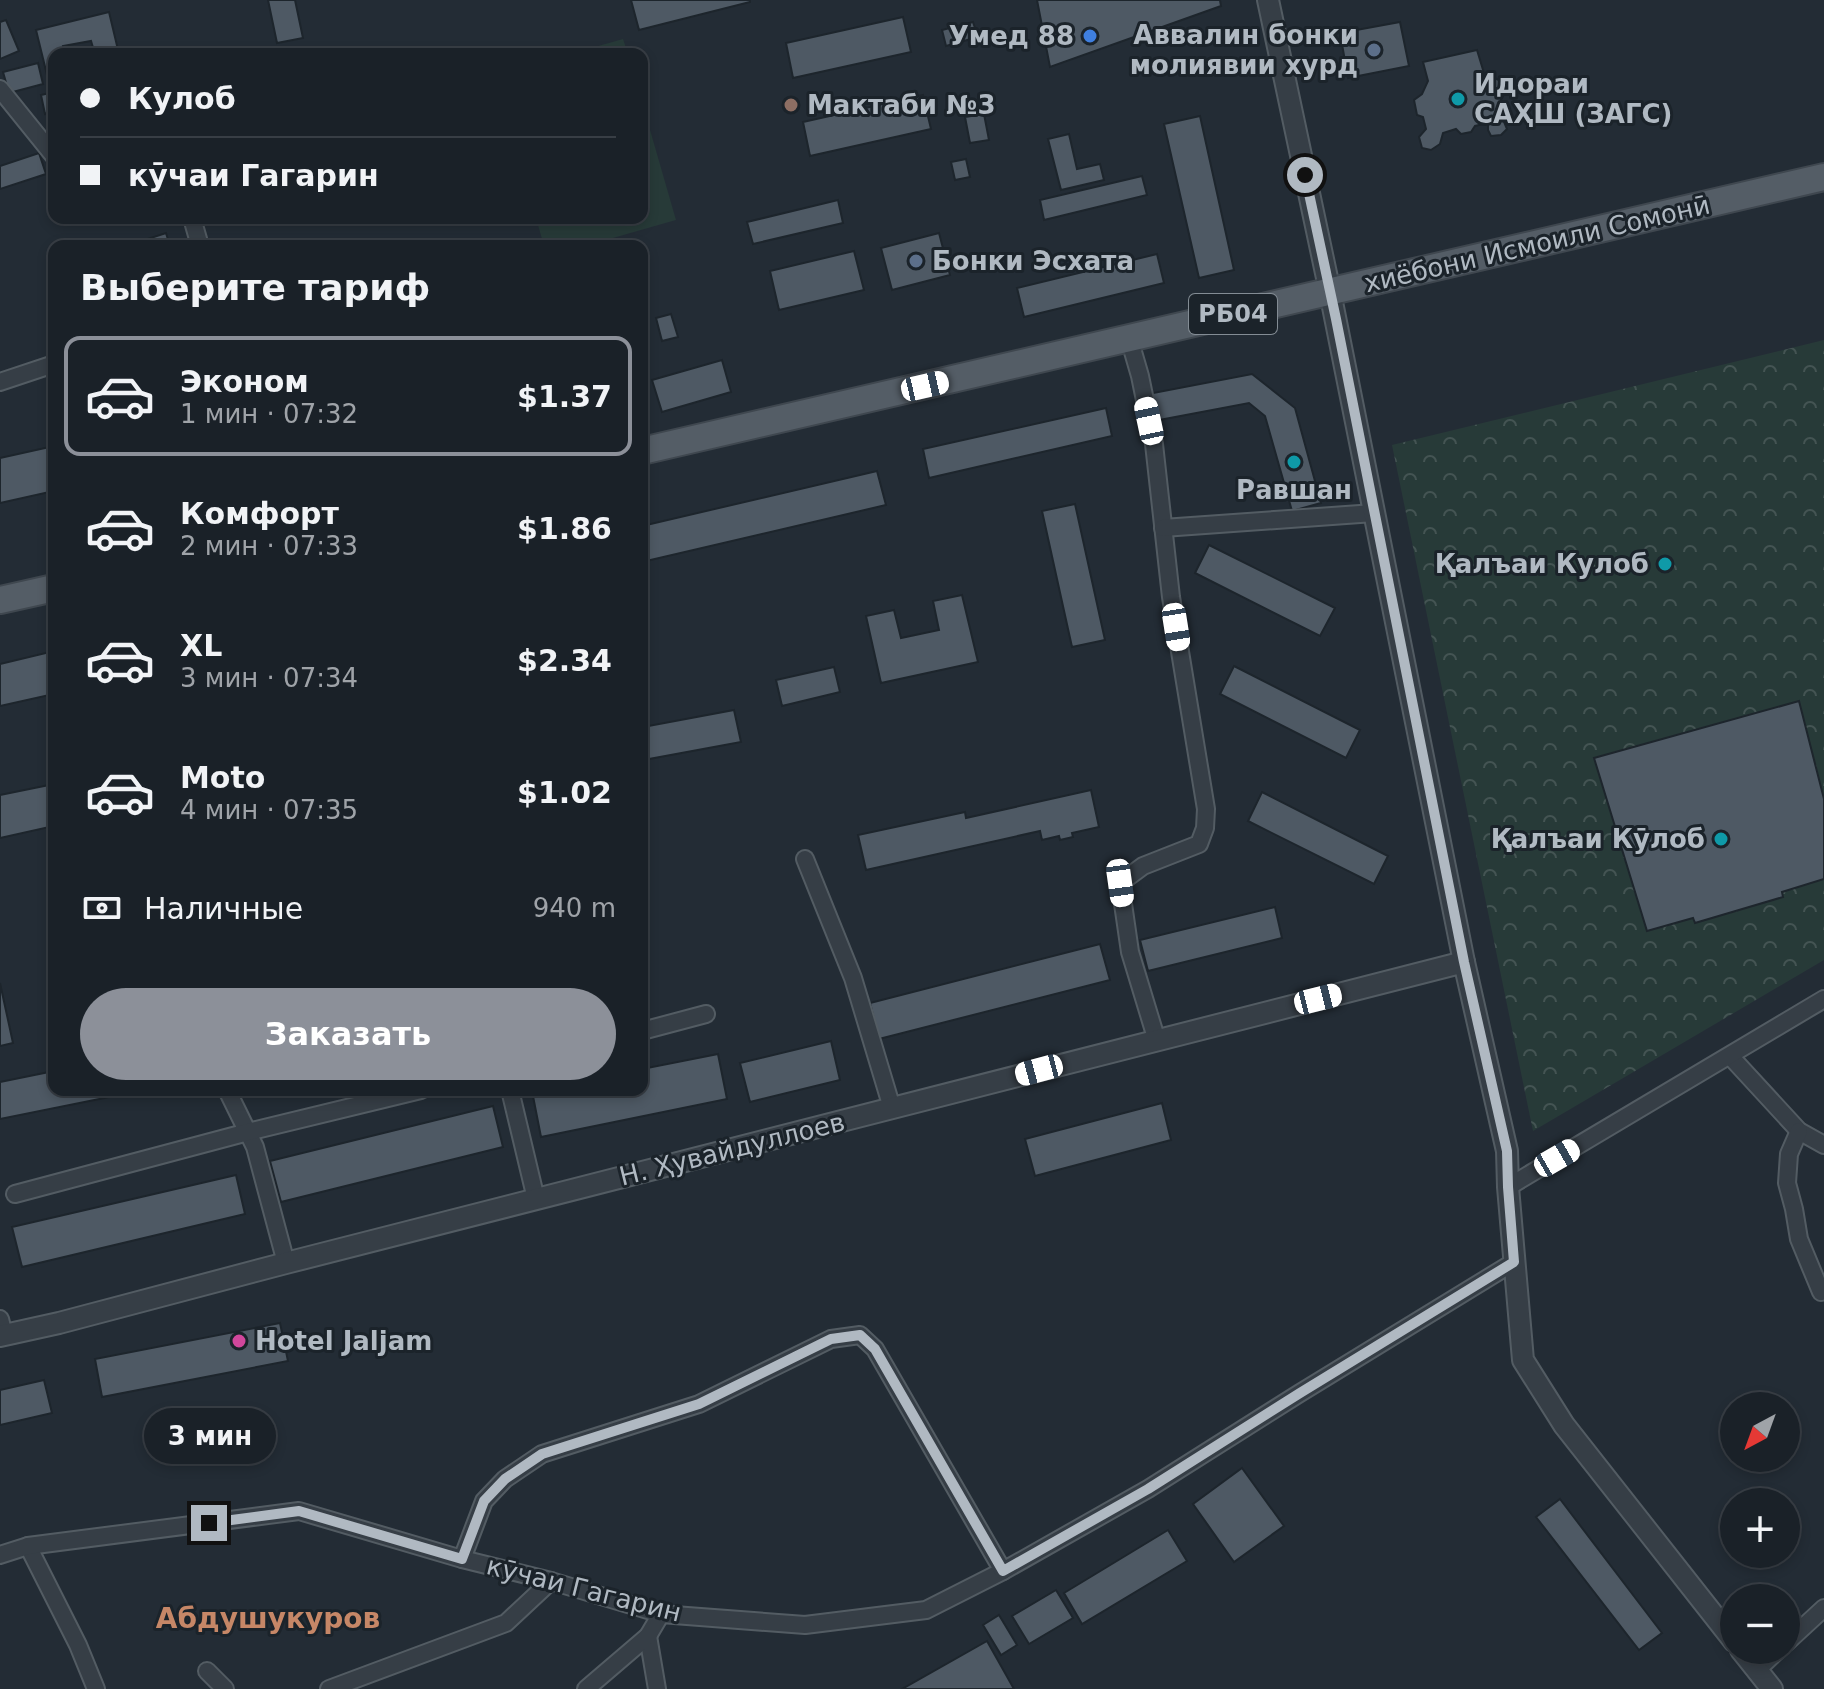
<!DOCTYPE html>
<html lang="ru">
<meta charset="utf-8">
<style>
body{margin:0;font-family:"DejaVu Sans",sans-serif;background:#232930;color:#f1f3f6;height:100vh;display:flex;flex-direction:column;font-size:30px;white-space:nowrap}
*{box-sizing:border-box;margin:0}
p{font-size:26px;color:#9fa3a8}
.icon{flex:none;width:44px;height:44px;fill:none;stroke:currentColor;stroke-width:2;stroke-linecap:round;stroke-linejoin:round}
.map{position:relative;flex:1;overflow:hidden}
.drawer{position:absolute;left:48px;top:240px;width:600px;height:856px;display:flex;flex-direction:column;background:#1a2128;border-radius:16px;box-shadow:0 4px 12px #0003,0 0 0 2px #383e45}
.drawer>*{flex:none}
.hud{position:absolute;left:48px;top:48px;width:600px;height:176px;border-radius:16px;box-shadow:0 4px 12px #0003,0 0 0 2px #383e45;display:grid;align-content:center;height:176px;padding:0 32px;background:#1a2128}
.needle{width:52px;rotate:221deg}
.controls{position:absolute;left:1720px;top:1392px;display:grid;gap:16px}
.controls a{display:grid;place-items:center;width:80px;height:80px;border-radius:50%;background:#1a2128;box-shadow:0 4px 12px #0003,0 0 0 2px #383e45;font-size:40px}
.end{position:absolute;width:36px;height:36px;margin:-18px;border:10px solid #b0b9c2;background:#111;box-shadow:0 0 0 4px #111}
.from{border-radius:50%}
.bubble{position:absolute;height:56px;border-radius:28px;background:#1a2128;box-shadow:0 4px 12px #0003,0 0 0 2px #383e45;font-size:26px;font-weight:600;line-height:56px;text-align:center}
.car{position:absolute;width:24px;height:48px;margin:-24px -12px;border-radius:10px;box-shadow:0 0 6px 2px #0007;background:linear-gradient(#fff 24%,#345 0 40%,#fff 0 76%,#345 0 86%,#fff 0)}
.hud b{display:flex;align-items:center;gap:28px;height:76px;font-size:30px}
.hud b+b{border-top:2px solid #383e45}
.hud i{width:20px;height:20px;background:#f1f3f6}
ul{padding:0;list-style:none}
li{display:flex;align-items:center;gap:24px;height:120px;margin:0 16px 12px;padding:0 16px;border:4px solid transparent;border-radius:16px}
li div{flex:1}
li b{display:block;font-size:30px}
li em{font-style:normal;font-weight:600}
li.active{border-color:#8c9099}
li>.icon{width:72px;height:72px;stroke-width:1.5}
h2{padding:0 32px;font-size:36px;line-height:96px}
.pay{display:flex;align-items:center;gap:20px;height:88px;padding:0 32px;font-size:30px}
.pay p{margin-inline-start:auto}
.primary-button{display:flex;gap:16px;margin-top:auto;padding:16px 32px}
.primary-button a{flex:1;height:92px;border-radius:48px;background:#8c9099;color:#fff;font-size:32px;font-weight:600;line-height:92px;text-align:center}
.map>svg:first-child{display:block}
</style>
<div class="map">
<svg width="1824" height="1689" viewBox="0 0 1824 1689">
<defs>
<pattern id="park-crowns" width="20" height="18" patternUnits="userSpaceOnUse" patternTransform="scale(2)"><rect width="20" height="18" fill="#273a38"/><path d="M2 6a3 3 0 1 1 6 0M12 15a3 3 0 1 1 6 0" fill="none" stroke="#445453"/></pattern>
</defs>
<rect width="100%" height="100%" fill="#232c35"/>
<!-- park -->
<polygon fill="url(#park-crowns)" points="1824,340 1824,960 1533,1131 1392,445"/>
<!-- garden -->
<g fill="#273a38">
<polygon points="623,39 628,54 570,54"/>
<polygon points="642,102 676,220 585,246 544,246 536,218 642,218"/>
</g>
<!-- building -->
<g fill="#4e5964" stroke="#1d252c" stroke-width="2">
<polygon points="268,0 295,0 303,38 277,43"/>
<polygon points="631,0 750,0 750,2 639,30"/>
<polygon points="1037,0 1220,0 1221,6 1050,67"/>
<polygon points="109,12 119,54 79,54 94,51 91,41 63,46 65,54 54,54 54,82 49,83 36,30"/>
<polygon points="903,17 911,52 793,78 786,43"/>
<polygon points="6,20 19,51 0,59 0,22"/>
<polygon points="973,22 978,37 946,46 942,30"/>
<polygon points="1400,22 1409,66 1348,78 1340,33"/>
<polygon points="1477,50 1484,73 1503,82 1506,92 1501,99 1502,117 1507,129 1501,135 1491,136 1488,130 1488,123 1475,126 1471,132 1461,134 1456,129 1443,133 1440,144 1431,150 1422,148 1419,137 1426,129 1423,117 1417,115 1414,100 1422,94 1428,81 1423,62"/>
<polygon points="38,63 43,84 9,93 3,72"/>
<polygon points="54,92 54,112 45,114 41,95"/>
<polygon points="923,95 931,129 810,156 803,122"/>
<polygon points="984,114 989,140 970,143 965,117"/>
<polygon points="1200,116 1234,270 1199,278 1164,124"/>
<polygon points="1069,134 1077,169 1100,164 1104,180 1061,190 1048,139"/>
<polygon points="39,153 46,174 0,189 0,166"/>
<polygon points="966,159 970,177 955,180 951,162"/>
<polygon points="1142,176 1147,195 1044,220 1040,200"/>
<polygon points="838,200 843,223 753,244 747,222"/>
<polygon points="166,233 170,246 126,246"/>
<polygon points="939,233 950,275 892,290 881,248"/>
<polygon points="854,251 864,290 779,310 770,271"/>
<polygon points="1157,254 1164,283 1024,317 1017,288"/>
<polygon points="671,314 678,337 662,341 656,318"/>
<polygon points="722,360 731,392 662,412 652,380"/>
<polygon points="1252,374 1295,408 1321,503 1292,511 1265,416 1249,403 1154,421 1148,394"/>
<polygon points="1106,408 1112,436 929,478 923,449"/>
<polygon points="54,446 54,491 0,503 0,458"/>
<polygon points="877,471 886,505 642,562 642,526"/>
<polygon points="1075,504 1105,640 1072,647 1042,511"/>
<polygon points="1209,545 1335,608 1320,636 1195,573"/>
<polygon points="962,595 978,662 881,683 866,616 894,610 901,638 939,630 933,601"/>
<polygon points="54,651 54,694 0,706 0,664"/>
<polygon points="1234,666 1360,730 1346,758 1220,694"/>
<polygon points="834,667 840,692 782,706 776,680"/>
<polygon points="1799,701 1824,799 1824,879 1782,892 1783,897 1695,923 1693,918 1647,931 1594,758"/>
<polygon points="734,710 741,742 649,759 643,727"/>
<polygon points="54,784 54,826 0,838 0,795"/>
<polygon points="1091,790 1099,827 1072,833 1073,837 1060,840 1059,836 1042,840 1040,831 866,870 858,835 965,812 966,818"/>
<polygon points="1262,792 1388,856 1374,884 1248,821"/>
<polygon points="1275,907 1282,938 1148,971 1140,940"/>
<polygon points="1100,944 1110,980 879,1039 870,1003"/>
<polygon points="0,983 13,1043 0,1046"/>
<polygon points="831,1041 840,1080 750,1102 740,1063"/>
<polygon points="718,1054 727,1099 541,1137 532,1091 642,1090 642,1069"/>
<polygon points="54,1071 54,1090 144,1090 0,1119 0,1082"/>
<polygon points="1162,1103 1171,1140 1035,1176 1025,1139"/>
<polygon points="493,1106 503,1147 281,1202 270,1161"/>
<polygon points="236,1175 245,1214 22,1267 12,1227"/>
<polygon points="280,1323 288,1361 102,1397 95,1359"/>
<polygon points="44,1380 52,1413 0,1425 0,1390"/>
<polygon points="1242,1468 1284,1526 1234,1562 1193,1504"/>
<polygon points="1560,1499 1662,1633 1639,1650 1536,1517"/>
<polygon points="1168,1530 1187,1561 1082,1624 1064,1593"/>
<polygon points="1056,1590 1073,1618 1029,1644 1012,1616"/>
<polygon points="999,1615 1017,1645 1001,1655 983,1625"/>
<polygon points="987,1641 1014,1689 902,1689"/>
</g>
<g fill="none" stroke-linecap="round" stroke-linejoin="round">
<defs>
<g id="minor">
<polyline points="0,89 54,156"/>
<polyline points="192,218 200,246"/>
<polyline points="1129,338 1140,376 1154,444 1171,597 1206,809 1205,828 1199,844 1143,866 1120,883 1130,952 1157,1041"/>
<polyline points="0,382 54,364"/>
<polyline points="1163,528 1374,513"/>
<polyline points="805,859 853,978 892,1108"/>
<polyline points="642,1031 706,1014"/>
<polyline points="1730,1056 1799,1131 1824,1145"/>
<polyline points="227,1090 255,1147 286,1263"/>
<polyline points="510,1090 536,1199"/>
<polyline points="1799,1131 1789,1154 1787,1183 1794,1209 1799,1239 1821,1292"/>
<polyline points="1508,1187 1824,999"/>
<polyline points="15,1194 248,1132 421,1090"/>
<polyline points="0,1319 4,1335"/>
<polyline points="28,1546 78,1645 96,1689"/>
<polyline points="0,1555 28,1546 299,1511 462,1559 551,1581 661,1614 805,1625 926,1610 1003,1571 1148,1489 1300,1393 1514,1262"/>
<polyline points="462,1559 484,1501 505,1479 542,1454 699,1404 831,1339 860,1335 875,1349 1003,1571"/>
<polyline points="648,1636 657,1689"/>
<polyline points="1786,1643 1824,1608"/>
<polyline points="1757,1670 1778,1650"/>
<polyline points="207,1671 225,1689"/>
<polyline points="329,1689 506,1623 551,1581"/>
<polyline points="586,1689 648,1636 661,1614"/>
</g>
<g id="tertiary">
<polyline points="1268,0 1330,292 1464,962 1507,1151 1508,1187 1523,1360 1564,1425 1734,1641"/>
<polyline points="0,1336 59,1323 286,1263 1464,962"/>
<polyline points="1741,1650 1772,1689"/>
</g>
<g id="primary">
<polyline points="642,451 1824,177"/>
<polyline points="0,600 54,588"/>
</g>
</defs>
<!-- minor casing -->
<use href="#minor" stroke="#535c63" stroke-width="20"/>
<!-- tertiary casing -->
<use href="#tertiary" stroke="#535c63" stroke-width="24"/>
<!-- primary casing -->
<use href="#primary" stroke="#3f474f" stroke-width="30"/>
<!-- minor -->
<use href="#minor" stroke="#363e46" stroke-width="16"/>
<!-- tertiary -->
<use href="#tertiary" stroke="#363e46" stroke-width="20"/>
<!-- primary -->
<use href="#primary" stroke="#545d66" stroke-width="26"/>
</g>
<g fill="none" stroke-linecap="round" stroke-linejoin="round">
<!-- route -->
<polyline stroke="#b0b9c2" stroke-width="10" points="209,1523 299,1511 462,1559 484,1501 505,1479 542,1454 699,1404 831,1339 860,1335 875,1349 1003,1571 1148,1489 1300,1393 1514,1262 1508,1187 1507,1151 1464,962 1336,319 1305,175"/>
</g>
<!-- markers -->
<circle fill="#3f7fe0" stroke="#1b232a" stroke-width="3" cx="1090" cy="36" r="8"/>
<g fill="#5c6f8a" stroke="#1b232a" stroke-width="3">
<circle cx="1374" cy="50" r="8"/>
<circle cx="916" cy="261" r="8"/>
</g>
<g fill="#0f9aa8" stroke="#1b232a" stroke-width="3">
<circle cx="1458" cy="99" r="8"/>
<circle cx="1294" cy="462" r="8"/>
<circle cx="1665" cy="564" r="8"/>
<circle cx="1721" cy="839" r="8"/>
</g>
<circle fill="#8d6e63" stroke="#1b232a" stroke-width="3" cx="791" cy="105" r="8"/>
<circle fill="#d1479c" stroke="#1b232a" stroke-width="3" cx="239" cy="1341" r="8"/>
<g text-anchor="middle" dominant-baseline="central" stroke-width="6" stroke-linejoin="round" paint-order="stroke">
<!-- shield labels -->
<rect fill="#1b232a" stroke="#838c94" stroke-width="2" x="1189" y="294" width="88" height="40" rx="6"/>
<g font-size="24" font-weight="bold" fill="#b0b9c2">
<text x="1233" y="314">РБ04</text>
</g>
<!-- poi labels -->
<g font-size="26" font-weight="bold" fill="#b0b9c2" stroke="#1b232a" text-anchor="end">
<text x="1358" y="35">Аввалин бонки<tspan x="1358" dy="30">молиявии хурд</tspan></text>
<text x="1074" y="36">Умед 88</text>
<text x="1474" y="84" text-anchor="start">Идораи<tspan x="1474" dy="30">САҲШ (ЗАГС)</tspan></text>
<text x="807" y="105" text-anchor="start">Мактаби №3</text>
<text x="932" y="261" text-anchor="start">Бонки Эсхата</text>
<text x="1294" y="490" text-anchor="middle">Равшан</text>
<text x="1649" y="564">Қалъаи Кулоб</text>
<text x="1705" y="839">Қалъаи Кӯлоб</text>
<text x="255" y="1341" text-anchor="start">Hotel Jaljam</text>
</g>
<!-- street labels -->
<g font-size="26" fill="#b0b9c2" stroke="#1b232a">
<text transform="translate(1537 244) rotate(-13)">хиёбони Исмоили Сомонӣ</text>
<text transform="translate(732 1149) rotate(-14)">Н. Ҳувайдуллоев</text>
<text transform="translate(584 1589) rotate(14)">кӯчаи Гагарин</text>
</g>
<!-- neighbourhood labels -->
<g font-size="28" font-weight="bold" fill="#c68767" stroke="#1b232a">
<text x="268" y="1618">Абдушукуров</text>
</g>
</g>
</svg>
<div class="controls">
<a><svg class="needle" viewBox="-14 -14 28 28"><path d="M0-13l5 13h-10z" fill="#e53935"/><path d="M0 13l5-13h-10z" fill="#9fa3a8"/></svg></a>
<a>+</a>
<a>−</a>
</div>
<i class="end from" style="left:1305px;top:175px"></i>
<i class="end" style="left:209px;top:1523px"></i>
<div class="bubble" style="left:144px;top:1408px;width:132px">3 мин</div>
<i class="car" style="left:925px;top:386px;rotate:77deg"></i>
<i class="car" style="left:1149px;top:421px;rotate:348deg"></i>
<i class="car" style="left:1176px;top:627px;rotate:171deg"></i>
<i class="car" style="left:1120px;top:883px;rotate:172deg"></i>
<i class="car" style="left:1318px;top:999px;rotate:76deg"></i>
<i class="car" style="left:1039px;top:1070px;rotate:255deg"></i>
<i class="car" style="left:1557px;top:1158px;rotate:60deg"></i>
<div class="hud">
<b><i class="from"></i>Кулоб</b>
<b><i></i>кӯчаи Гагарин</b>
</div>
<section class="drawer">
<h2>Выберите тариф</h2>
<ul>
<li class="active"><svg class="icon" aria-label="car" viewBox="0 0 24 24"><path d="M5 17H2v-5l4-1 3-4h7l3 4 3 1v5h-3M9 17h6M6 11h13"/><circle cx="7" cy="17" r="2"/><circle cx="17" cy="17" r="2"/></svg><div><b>Эконом</b><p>1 мин · 07:32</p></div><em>$1.37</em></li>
<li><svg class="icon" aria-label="car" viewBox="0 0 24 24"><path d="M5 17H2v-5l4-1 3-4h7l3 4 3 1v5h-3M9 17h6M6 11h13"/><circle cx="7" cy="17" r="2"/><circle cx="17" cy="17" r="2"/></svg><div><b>Комфорт</b><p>2 мин · 07:33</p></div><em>$1.86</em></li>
<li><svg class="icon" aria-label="car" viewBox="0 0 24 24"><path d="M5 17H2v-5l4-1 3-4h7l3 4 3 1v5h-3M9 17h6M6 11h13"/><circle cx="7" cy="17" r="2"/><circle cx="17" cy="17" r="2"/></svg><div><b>XL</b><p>3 мин · 07:34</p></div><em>$2.34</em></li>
<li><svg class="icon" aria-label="car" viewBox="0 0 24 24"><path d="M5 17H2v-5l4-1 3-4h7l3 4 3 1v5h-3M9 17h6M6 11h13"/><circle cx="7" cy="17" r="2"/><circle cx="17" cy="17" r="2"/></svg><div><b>Moto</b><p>4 мин · 07:35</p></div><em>$1.02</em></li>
</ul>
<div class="pay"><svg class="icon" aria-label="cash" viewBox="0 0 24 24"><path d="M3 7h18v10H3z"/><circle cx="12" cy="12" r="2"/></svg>Наличные<p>940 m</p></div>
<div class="primary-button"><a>Заказать</a></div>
</section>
</div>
